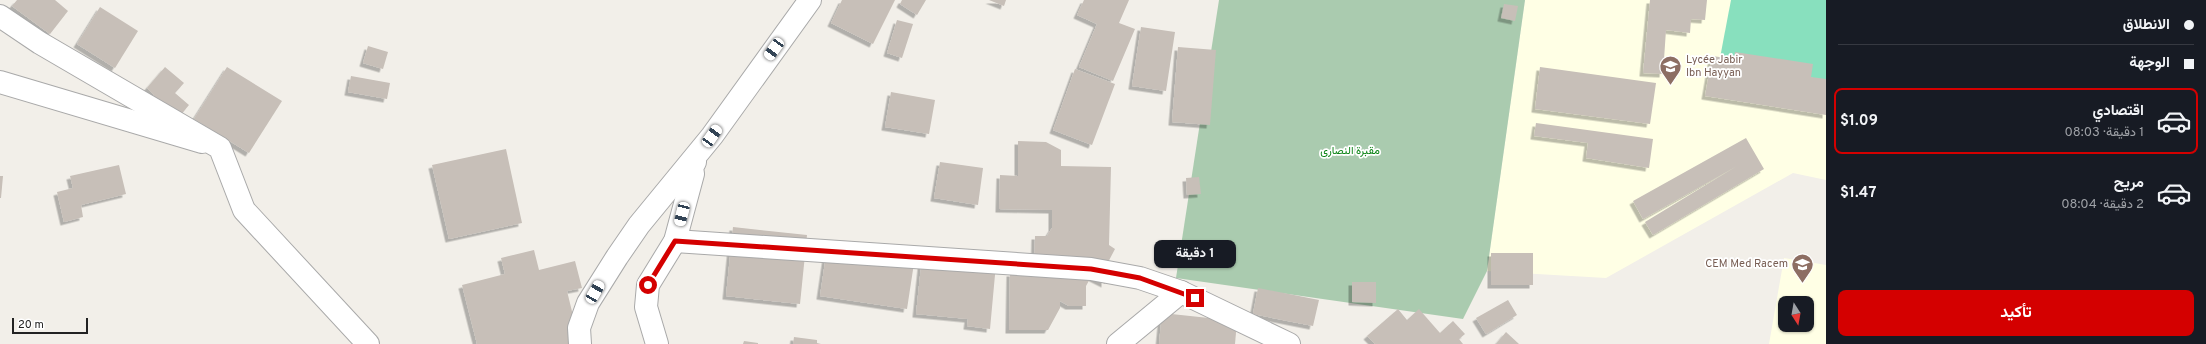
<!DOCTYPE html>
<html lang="ar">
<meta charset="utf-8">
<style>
body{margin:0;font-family:Overpass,Vazirmatn,sans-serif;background:#242831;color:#f1f3f6;direction:rtl;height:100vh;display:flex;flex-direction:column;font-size:15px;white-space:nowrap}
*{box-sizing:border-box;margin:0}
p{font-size:13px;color:#9ea1a6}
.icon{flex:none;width:22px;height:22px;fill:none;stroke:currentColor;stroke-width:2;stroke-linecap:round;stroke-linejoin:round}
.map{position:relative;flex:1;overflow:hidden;direction:ltr}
.side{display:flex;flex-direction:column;background:#171b24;width:380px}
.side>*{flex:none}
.top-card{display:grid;align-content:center;height:88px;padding:0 12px;background:#171b24}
.needle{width:26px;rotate:169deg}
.buttons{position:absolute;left:1778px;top:296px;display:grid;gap:8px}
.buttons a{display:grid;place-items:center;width:36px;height:36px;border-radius:8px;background:#171b24;box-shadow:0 1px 3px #0004;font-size:20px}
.scale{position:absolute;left:12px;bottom:10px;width:76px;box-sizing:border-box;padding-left:4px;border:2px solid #222;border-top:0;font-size:11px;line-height:14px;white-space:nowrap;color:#222;-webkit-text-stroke:3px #fff;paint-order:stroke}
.end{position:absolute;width:18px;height:18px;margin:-9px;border:5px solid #d40000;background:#fff;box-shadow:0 0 0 2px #fff}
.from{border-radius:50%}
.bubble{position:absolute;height:28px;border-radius:8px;background:#171b24;box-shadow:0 1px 3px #0004;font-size:13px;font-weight:700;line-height:28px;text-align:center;direction:rtl}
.car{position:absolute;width:12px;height:24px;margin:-12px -6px;border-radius:5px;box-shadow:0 0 3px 1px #0007;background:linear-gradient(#fff 24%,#345 0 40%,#fff 0 76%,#345 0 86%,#fff 0)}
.top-card b{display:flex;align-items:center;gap:14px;height:38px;font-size:15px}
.top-card b+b{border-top:1px solid #363941}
.top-card i{width:10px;height:10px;background:#f1f3f6}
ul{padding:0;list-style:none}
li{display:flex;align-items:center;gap:12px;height:66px;margin:0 8px 6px;padding:0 4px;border:2px solid transparent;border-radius:8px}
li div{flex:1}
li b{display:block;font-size:15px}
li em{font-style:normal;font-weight:700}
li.selected{border-color:#d40000}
li>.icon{width:36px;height:36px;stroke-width:1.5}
.action{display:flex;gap:8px;margin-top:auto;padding:8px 12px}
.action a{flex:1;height:46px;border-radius:8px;background:#d40000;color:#fff;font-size:16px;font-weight:700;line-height:46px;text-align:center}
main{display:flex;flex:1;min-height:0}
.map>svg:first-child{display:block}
</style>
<main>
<section class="side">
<div class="top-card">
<b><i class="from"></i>الانطلاق</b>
<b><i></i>الوجهة</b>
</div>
<ul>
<li class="selected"><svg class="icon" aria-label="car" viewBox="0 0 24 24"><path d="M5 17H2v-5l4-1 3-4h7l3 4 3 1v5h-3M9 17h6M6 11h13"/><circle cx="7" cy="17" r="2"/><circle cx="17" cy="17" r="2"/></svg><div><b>اقتصادي</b><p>1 دقيقة · 08:03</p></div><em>$1.09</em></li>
<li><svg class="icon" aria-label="car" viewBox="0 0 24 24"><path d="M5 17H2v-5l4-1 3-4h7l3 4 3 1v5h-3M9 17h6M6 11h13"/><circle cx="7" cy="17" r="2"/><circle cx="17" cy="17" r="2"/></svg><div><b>مريح</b><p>2 دقيقة · 08:04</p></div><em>$1.47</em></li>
</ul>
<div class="action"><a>تأكيد</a></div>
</section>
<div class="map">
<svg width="1826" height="344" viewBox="0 0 1826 344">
<defs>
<filter id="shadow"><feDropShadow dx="-3.5" dy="3.5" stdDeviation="0" flood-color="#0004"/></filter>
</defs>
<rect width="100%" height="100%" fill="#f2efe9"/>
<!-- education -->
<g fill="#ffffe5" fill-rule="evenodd">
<polygon points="1525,0 1826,0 1826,180 1793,173 1606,278 1487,271"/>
<path d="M1784,258L1826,265V344H1769ZM1785,303H1807V325H1785Z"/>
</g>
<!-- cemetery -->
<polygon fill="#aacbaf" points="1219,0 1525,0 1487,271 1463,319 1176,278"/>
<!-- pitch -->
<polygon fill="#88e0be" points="1731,0 1826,0 1826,80 1719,63"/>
<!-- building -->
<g fill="#c7bfb8" filter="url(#shadow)">
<polygon points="17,0 55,0 68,11 50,34 12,6"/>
<polygon points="842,0 895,0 873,44 831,23"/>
<polygon points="902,0 926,0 917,15 900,4"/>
<polygon points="989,0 1006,0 1004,6"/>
<polygon points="1084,0 1129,0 1119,23 1135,29 1113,81 1079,67 1097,24 1077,15"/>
<polygon points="1650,0 1707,0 1705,20 1691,19 1690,33 1666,30 1663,74 1643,73"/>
<polygon points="1504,4 1518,6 1515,21 1501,18"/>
<polygon points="100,7 138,31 115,68 77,44"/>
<polygon points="897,20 913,24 902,58 887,53"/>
<polygon points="1141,27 1175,32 1166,91 1132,86"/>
<polygon points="368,46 388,52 383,69 363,63"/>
<polygon points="1178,47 1216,50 1210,125 1172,122"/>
<polygon points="1735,52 1813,64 1811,77 1826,79 1826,115 1705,96 1712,56 1734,59"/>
<polygon points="165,67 184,83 175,93 189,105 175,122 149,100 154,95 147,88"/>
<polygon points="227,67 282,101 249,153 194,119"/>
<polygon points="1540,67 1656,83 1650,124 1535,109"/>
<polygon points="1075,69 1115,84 1092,145 1053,130"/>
<polygon points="351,76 390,83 387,99 348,92"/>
<polygon points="891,92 935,100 929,134 885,127"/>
<polygon points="1536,123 1653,139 1649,168 1586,158 1588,143 1534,136"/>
<polygon points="1746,138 1764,169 1653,235 1645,222 1737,166 1643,219 1633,201"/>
<polygon points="1018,141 1046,142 1061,150 1061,166 1111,167 1109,245 1115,249 1105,268 1105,284 1091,277 1086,286 1086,306 1069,306 1060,301 1060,308 1048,330 1009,330 1010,273 1034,273 1035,236 1047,236 1052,228 1052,210 999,209 1000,175 1018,176"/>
<polygon points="506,149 522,223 449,239 432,165"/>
<polygon points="940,162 983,168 978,205 934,198"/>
<polygon points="119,165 126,194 81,205 83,217 64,222 57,192 73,188 70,176"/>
<polygon points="0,176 3,176 1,198 0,198"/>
<polygon points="1199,177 1201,194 1187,195 1186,178"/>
<polygon points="733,227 807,235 800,304 726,296"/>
<polygon points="827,249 916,250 907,309 820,296"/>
<polygon points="534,250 539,270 575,261 582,288 567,291 580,344 477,344 462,285 505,274 501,258"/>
<rect x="1491" y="253" width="42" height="32"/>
<polygon points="922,257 996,264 990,329 967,326 968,319 916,314"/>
<polygon points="1352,282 1376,282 1376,303 1352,302"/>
<polygon points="1258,288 1319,300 1313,326 1253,314"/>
<polygon points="1508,300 1517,315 1486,334 1476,318"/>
<polygon points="1398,309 1407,320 1419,309 1440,333 1453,321 1465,334 1459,339 1463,344 1375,344 1367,336"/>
<polygon points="1162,313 1237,321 1235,344 1159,344"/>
<polygon points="1506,332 1519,344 1496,344"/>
<polygon points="794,337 817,340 817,343 821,344 793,344"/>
<polygon points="744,341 758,343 758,344 743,344"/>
</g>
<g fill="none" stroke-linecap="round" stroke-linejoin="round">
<defs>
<g id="minor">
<polyline points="0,82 202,142"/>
<polyline points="675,241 1091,269 1140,278 1181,292 1289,344"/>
<polyline points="580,344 579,328 588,303 617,257 639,225 712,136 810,0"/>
<polyline points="657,344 646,307 648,285 675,241 693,174 692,167 695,162"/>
<polyline points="1118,344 1181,292"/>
</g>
<polyline id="tertiary" points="0,16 40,43 220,148 244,210 368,344"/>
</defs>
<!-- minor casing -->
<use href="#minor" stroke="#a9a9a9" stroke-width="24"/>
<!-- tertiary casing -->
<use href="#tertiary" stroke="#a9a9a9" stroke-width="24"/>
<!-- minor -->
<use href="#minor" stroke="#fff" stroke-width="22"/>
<!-- tertiary -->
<use href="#tertiary" stroke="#fff" stroke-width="22"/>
</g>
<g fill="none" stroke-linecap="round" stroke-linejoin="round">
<!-- route -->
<polyline stroke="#d40000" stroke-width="5" points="648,285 675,241 1091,269 1140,278 1195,298"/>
</g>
<!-- icons -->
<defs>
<symbol id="school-pin" viewBox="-11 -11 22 30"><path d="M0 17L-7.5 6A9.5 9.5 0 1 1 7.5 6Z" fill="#8d6e63" stroke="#fff"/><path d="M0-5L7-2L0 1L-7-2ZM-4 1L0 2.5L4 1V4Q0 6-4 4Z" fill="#fff"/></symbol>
</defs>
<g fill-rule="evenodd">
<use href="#school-pin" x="1658" y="54" width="25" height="34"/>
<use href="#school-pin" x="1790" y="252" width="25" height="34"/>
</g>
<g text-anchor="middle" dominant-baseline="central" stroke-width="3.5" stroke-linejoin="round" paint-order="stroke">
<!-- education labels -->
<g font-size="11" fill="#785e54" stroke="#fff" text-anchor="start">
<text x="1686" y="60">Lycée Jabir<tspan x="1686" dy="13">Ibn Hayyan</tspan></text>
<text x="1788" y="264" text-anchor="end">CEM Med Racem</text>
</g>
<!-- park labels -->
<g font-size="11" fill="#0c8416" stroke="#fff">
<text x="1350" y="151">مقبرة النصارى</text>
</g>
</g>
</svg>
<div class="buttons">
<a><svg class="needle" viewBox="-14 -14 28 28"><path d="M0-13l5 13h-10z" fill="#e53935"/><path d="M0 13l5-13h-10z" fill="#9ea1a6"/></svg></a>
</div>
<div class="scale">20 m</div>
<i class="end from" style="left:648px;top:285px"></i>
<i class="end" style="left:1195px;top:298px"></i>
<div class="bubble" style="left:1154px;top:240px;width:82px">1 دقيقة</div>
<i class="car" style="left:774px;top:49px;rotate:216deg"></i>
<i class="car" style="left:712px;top:136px;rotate:36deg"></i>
<i class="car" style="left:682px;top:214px;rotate:194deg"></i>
<i class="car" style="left:595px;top:292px;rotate:30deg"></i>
</div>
</main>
